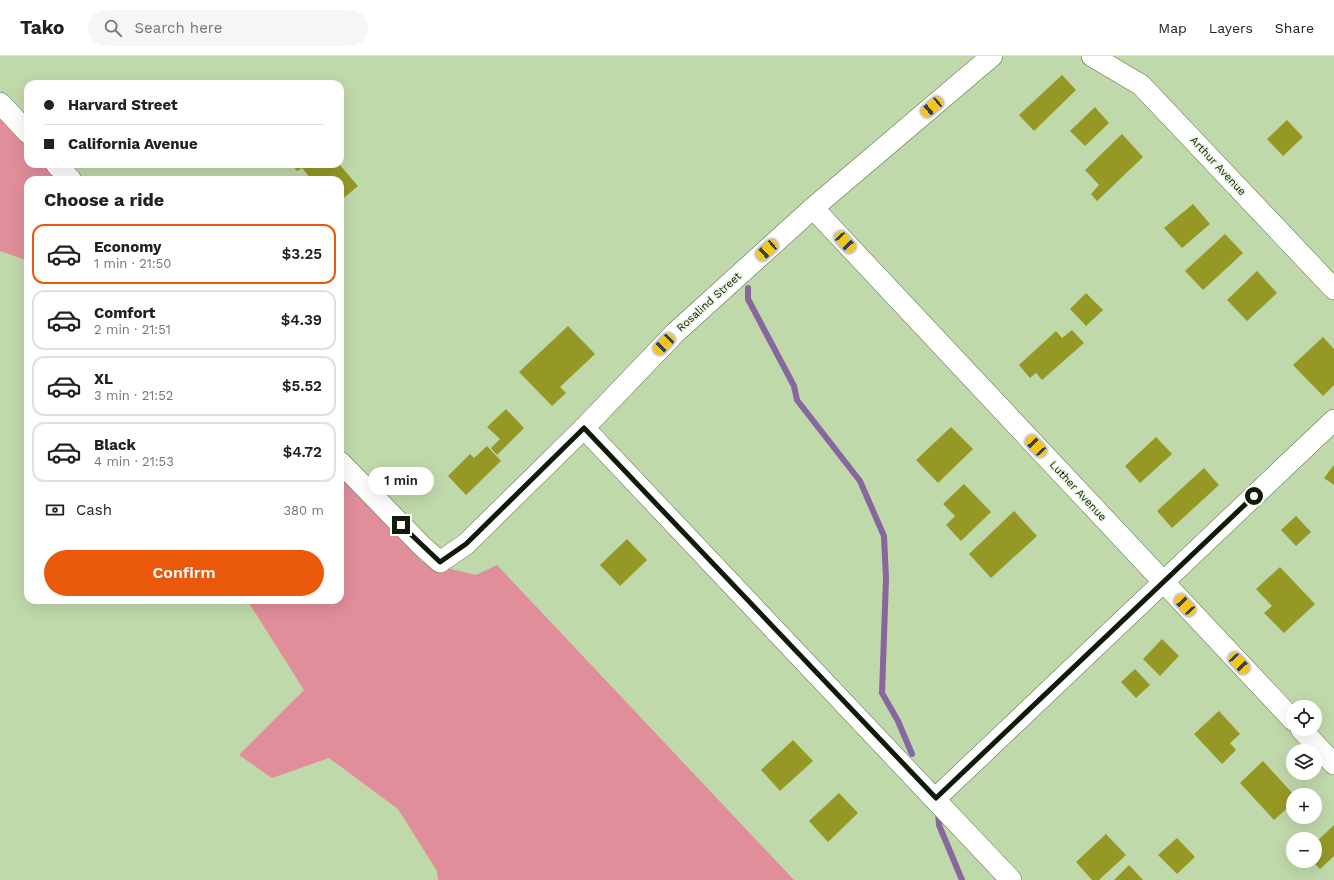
<!DOCTYPE html>
<meta charset="utf-8">
<style>
body{margin:0;font-family:"Work Sans",sans-serif;background:#f6f6f6;color:#222;height:100vh;display:flex;flex-direction:column;font-size:15px;white-space:nowrap}
*{box-sizing:border-box;margin:0}
p{font-size:13px;color:#767676}
.icon{flex:none;width:22px;height:22px;fill:none;stroke:currentColor;stroke-width:2;stroke-linecap:round;stroke-linejoin:round}
.map{position:relative;flex:1;overflow:hidden}
.sheet{position:absolute;left:24px;top:120px;width:320px;height:428px;display:flex;flex-direction:column;background:#fff;border-radius:12px;box-shadow:0 4px 16px #0002}
.sheet>*{flex:none}
.top-card{position:absolute;left:24px;top:24px;width:320px;height:88px;border-radius:12px;box-shadow:0 4px 16px #0002;display:grid;align-content:center;height:88px;padding:0 20px;background:#fff}
.tools{position:absolute;left:1286px;top:644px;display:grid;gap:8px}
.tools a{display:grid;place-items:center;width:36px;height:36px;border-radius:50%;background:#fff;box-shadow:0 4px 16px #0002;font-size:20px}
.end{position:absolute;width:18px;height:18px;margin:-9px;border:5px solid #121b0a;background:#fff;box-shadow:0 0 0 2px #fff}
.from{border-radius:50%}
.bubble{position:absolute;height:28px;border-radius:14px;background:#fff;box-shadow:0 4px 16px #0002;font-size:13px;font-weight:600;line-height:28px;text-align:center}
.car{position:absolute;width:12px;height:24px;margin:-12px -6px;border-radius:5px;box-shadow:0 0 3px 1px #0007;background:linear-gradient(#f5c518 24%,#345 0 40%,#f5c518 0 76%,#345 0 86%,#f5c518 0)}
.top-card b{display:flex;align-items:center;gap:14px;height:38px;font-size:15px}
.top-card b+b{border-top:1px solid #e0e0e0}
.top-card i{width:10px;height:10px;background:#222}
ul{padding:0;list-style:none}
li{display:flex;align-items:center;gap:12px;height:60px;margin:0 8px 6px;padding:0 12px;border:2px solid #e0e0e0;border-radius:12px}
li div{flex:1}
li b{display:block;font-size:15px}
li em{font-style:normal;font-weight:600}
li.on{border-color:#ea580c}
li>.icon{width:36px;height:36px;stroke-width:1.5}
h2{padding:0 20px;font-size:18px;line-height:48px}
.pay{display:flex;align-items:center;gap:10px;height:44px;padding:0 20px;font-size:15px}
.pay p{margin-inline-start:auto}
.cta{display:flex;gap:8px;margin-top:auto;padding:8px 20px}
.cta a{flex:1;height:46px;border-radius:24px;background:#ea580c;color:#fff;font-size:16px;font-weight:600;line-height:46px;text-align:center}
header{display:flex;align-items:center;gap:24px;box-sizing:border-box;height:56px;padding:0 20px;background:#fff;border-bottom:1px solid #e0e0e0}
header strong{font-size:19px}
nav{display:flex;gap:22px;margin-inline-start:auto;font-size:14px}
.search{width:280px;height:36px;background:#f6f6f6;display:flex;align-items:center;gap:10px;box-sizing:border-box;padding:0 14px;border-radius:22px;color:#767676;font-size:15px}
.map>svg:first-child{display:block}
</style>
<header>
<strong>Tako</strong>
<div class="search"><svg class="icon" aria-label="search" viewBox="0 0 24 24"><circle cx="10" cy="10" r="6"/><path d="M15 15l6 6"/></svg>Search here</div>
<nav><a>Map</a><a>Layers</a><a>Share</a></nav>
</header>
<div class="map">
<svg width="1334" height="824" viewBox="0 0 1334 824">
<rect width="100%" height="100%" fill="#c0d9ab"/>
<!-- green -->
<g fill="#e08e9a">
<polygon points="0,57 28,87 28,108 47,108 62,124 28,124 28,205 0,195"/>
<polygon points="340,421 422,506 476,519 497,509 794,824 438,824 437,815 398,753 329,702 272,722 239,699 304,634 247,544 340,544"/>
</g>
<g fill="none" stroke-linecap="round" stroke-linejoin="round">
<!-- stream -->
<g stroke="#87679d" stroke-width="6">
<polyline points="748,232 748,243 794,330 797,344 860,425 884,480 886,522 882,637 898,665 912,698"/>
<polyline points="938,756 939,769 962,824"/>
</g>
</g>
<!-- building -->
<g fill="#969825">
<polygon points="1062,19 1076,34 1034,75 1019,59"/>
<polygon points="1095,51 1109,67 1085,90 1070,75"/>
<polygon points="1287,64 1303,81 1283,100 1267,83"/>
<polygon points="1122,78 1143,101 1097,145 1091,138 1099,129 1085,114"/>
<polygon points="291,108 339,108 358,130 340,145 340,124 312,124 302,112 297,115"/>
<polygon points="1193,148 1210,168 1182,192 1164,172"/>
<polygon points="1225,178 1243,197 1203,234 1185,215"/>
<polygon points="1257,215 1277,237 1247,265 1227,244"/>
<polygon points="1086,237 1103,254 1086,270 1070,253"/>
<polygon points="568,270 595,298 560,331 566,337 552,350 519,316"/>
<polygon points="1072,274 1084,287 1042,324 1036,317 1030,322 1019,309 1056,275 1062,282"/>
<polygon points="1323,281 1334,293 1334,329 1323,340 1293,309"/>
<polygon points="506,353 524,372 497,399 491,392 500,383 487,371"/>
<polygon points="951,371 973,393 938,427 916,404"/>
<polygon points="1156,381 1172,398 1140,427 1125,410"/>
<polygon points="487,390 501,405 466,439 448,420 470,398 474,402"/>
<polygon points="1334,409 1334,429 1324,422"/>
<polygon points="1204,412 1219,429 1172,472 1157,455"/>
<polygon points="964,428 991,456 961,485 946,469 955,460 943,448"/>
<polygon points="1014,455 1037,480 991,522 969,498"/>
<polygon points="1296,460 1311,476 1296,490 1281,474"/>
<polygon points="627,483 647,504 620,530 600,509"/>
<polygon points="1280,511 1315,548 1284,577 1264,557 1272,550 1256,533"/>
<polygon points="1162,583 1179,600 1160,620 1143,603"/>
<polygon points="1135,613 1150,629 1136,642 1121,626"/>
<polygon points="1219,655 1240,678 1230,687 1236,694 1222,708 1194,678"/>
<polygon points="793,684 813,705 780,735 761,714"/>
<polygon points="1263,705 1294,739 1293,739 1293,747 1274,764 1240,727"/>
<polygon points="839,737 858,757 828,786 809,765"/>
<polygon points="1334,769 1334,800 1320,813 1312,805 1315,805 1315,787"/>
<polygon points="1106,778 1126,799 1099,824 1092,824 1076,806"/>
<polygon points="1177,782 1195,801 1177,818 1158,799"/>
<polygon points="1129,809 1143,824 1114,824"/>
</g>
<g fill="none" stroke-linecap="round" stroke-linejoin="round">
<defs>
<g id="minor">
<polyline points="1092,0 1141,29 1334,233"/>
<polyline points="0,47 28,77"/>
<polyline points="56,108 71,124"/>
<polyline points="813,152 1293,664"/>
<polyline points="584,372 1011,824"/>
<polyline points="340,406 422,490 440,506 466,488 584,372 675,277 813,152 992,0"/>
<polyline points="1301,673 1334,708"/>
<polyline points="936,742 1334,364"/>
</g>
</defs>
<!-- minor casing -->
<use href="#minor" stroke="#5c7248" stroke-width="22"/>
<!-- minor -->
<use href="#minor" stroke="#fff" stroke-width="21"/>
</g>
<g fill="none" stroke-linecap="round" stroke-linejoin="round">
<!-- route -->
<polyline stroke="#121b0a" stroke-width="5" points="401,469 440,506 466,488 584,372 936,742 1254,440"/>
</g>
<g text-anchor="middle" dominant-baseline="central" stroke-width="3" stroke-linejoin="round" paint-order="stroke">
<!-- street labels -->
<g font-size="11" fill="#121b0a" stroke="#e8f5de">
<text transform="translate(1218 110) rotate(47)">Arthur Avenue</text>
<text transform="translate(709 246) rotate(-42)">Rosalind Street</text>
<text transform="translate(1078 435) rotate(47)">Luther Avenue</text>
</g>
</g>
</svg>
<div class="tools">
<a><svg class="icon" aria-label="locate" viewBox="0 0 24 24"><circle cx="12" cy="12" r="6"/><path d="M12 2v4M12 18v4M2 12h4M18 12h4"/></svg></a>
<a><svg class="icon" aria-label="layers" viewBox="0 0 24 24"><path d="M12 4l9 5-9 5-9-5zM3 14l9 5 9-5"/></svg></a>
<a>+</a>
<a>−</a>
</div>
<i class="end from" style="left:1254px;top:440px"></i>
<i class="end" style="left:401px;top:469px"></i>
<div class="bubble" style="left:368px;top:411px;width:66px">1 min</div>
<i class="car" style="left:932px;top:51px;rotate:230deg"></i>
<i class="car" style="left:845px;top:186px;rotate:137deg"></i>
<i class="car" style="left:767px;top:194px;rotate:228deg"></i>
<i class="car" style="left:664px;top:288px;rotate:224deg"></i>
<i class="car" style="left:1036px;top:390px;rotate:317deg"></i>
<i class="car" style="left:1185px;top:549px;rotate:317deg"></i>
<i class="car" style="left:1239px;top:607px;rotate:137deg"></i>
<div class="top-card">
<b><i class="from"></i>Harvard Street</b>
<b><i></i>California Avenue</b>
</div>
<section class="sheet">
<h2>Choose a ride</h2>
<ul>
<li class="on"><svg class="icon" aria-label="car" viewBox="0 0 24 24"><path d="M5 17H2v-5l4-1 3-4h7l3 4 3 1v5h-3M9 17h6M6 11h13"/><circle cx="7" cy="17" r="2"/><circle cx="17" cy="17" r="2"/></svg><div><b>Economy</b><p>1 min · 21:50</p></div><em>$3.25</em></li>
<li><svg class="icon" aria-label="car" viewBox="0 0 24 24"><path d="M5 17H2v-5l4-1 3-4h7l3 4 3 1v5h-3M9 17h6M6 11h13"/><circle cx="7" cy="17" r="2"/><circle cx="17" cy="17" r="2"/></svg><div><b>Comfort</b><p>2 min · 21:51</p></div><em>$4.39</em></li>
<li><svg class="icon" aria-label="car" viewBox="0 0 24 24"><path d="M5 17H2v-5l4-1 3-4h7l3 4 3 1v5h-3M9 17h6M6 11h13"/><circle cx="7" cy="17" r="2"/><circle cx="17" cy="17" r="2"/></svg><div><b>XL</b><p>3 min · 21:52</p></div><em>$5.52</em></li>
<li><svg class="icon" aria-label="car" viewBox="0 0 24 24"><path d="M5 17H2v-5l4-1 3-4h7l3 4 3 1v5h-3M9 17h6M6 11h13"/><circle cx="7" cy="17" r="2"/><circle cx="17" cy="17" r="2"/></svg><div><b>Black</b><p>4 min · 21:53</p></div><em>$4.72</em></li>
</ul>
<div class="pay"><svg class="icon" aria-label="cash" viewBox="0 0 24 24"><path d="M3 7h18v10H3z"/><circle cx="12" cy="12" r="2"/></svg>Cash<p>380 m</p></div>
<div class="cta"><a>Confirm</a></div>
</section>
</div>
